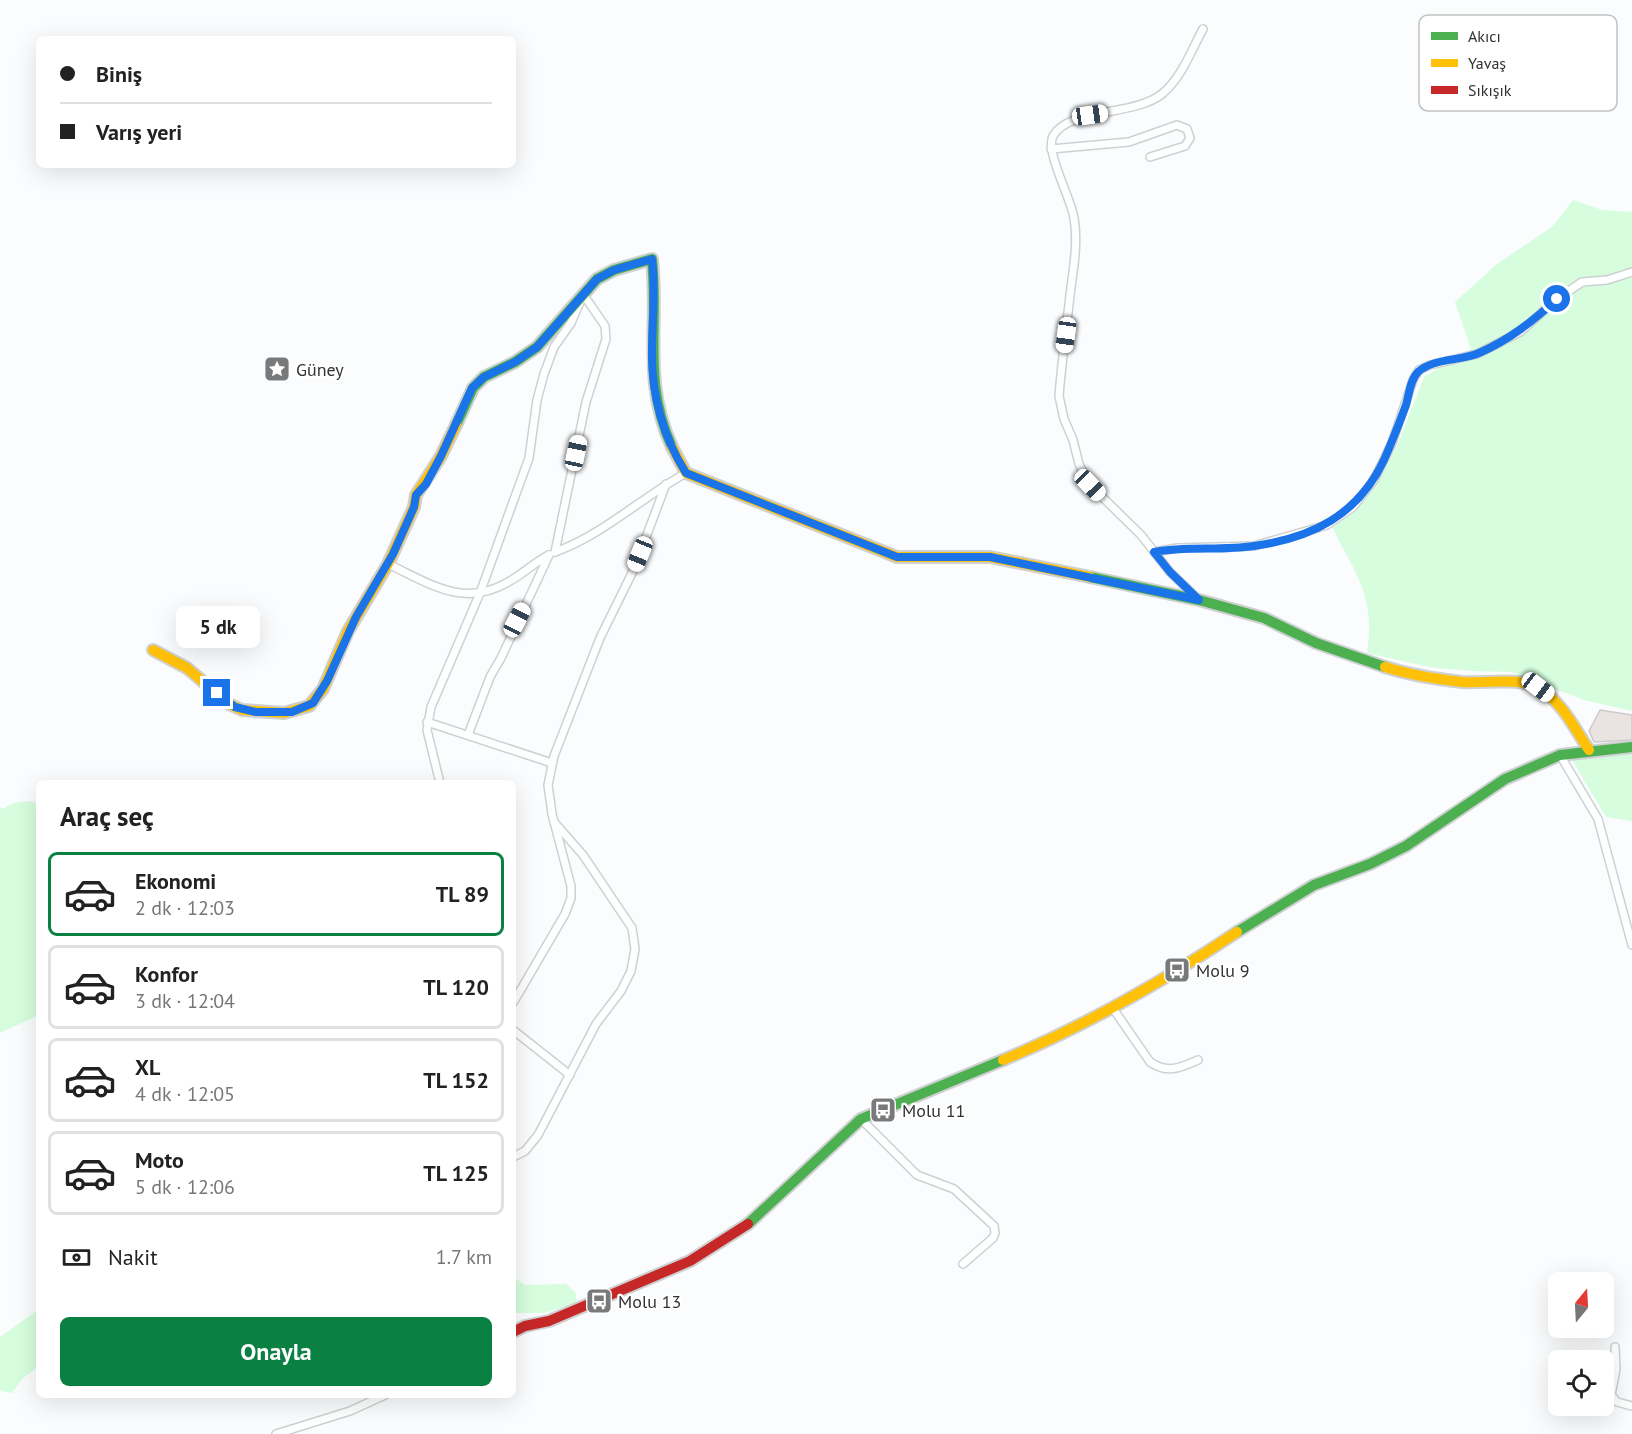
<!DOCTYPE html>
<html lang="tr">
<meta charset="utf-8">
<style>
body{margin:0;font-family:"PT Sans",sans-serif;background:#f6f6f6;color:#222;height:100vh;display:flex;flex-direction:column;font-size:22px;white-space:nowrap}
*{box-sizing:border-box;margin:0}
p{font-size:20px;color:#767676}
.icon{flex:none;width:33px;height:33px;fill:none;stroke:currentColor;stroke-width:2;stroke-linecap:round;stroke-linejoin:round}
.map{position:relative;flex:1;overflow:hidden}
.sheet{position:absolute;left:36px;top:780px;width:480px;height:618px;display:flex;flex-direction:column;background:#fff;border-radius:9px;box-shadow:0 6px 24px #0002}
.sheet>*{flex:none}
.top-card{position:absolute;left:36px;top:36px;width:480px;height:132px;border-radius:9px;box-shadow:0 6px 24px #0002;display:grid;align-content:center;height:132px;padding:0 24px;background:#fff}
.needle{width:39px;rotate:18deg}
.fabs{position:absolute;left:1548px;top:1272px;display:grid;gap:12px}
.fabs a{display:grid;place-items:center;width:66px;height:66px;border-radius:9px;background:#fff;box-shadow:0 6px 24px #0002;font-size:30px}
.end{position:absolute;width:27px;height:27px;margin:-14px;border:8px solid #1a73e8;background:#fff;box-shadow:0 0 0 3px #fff}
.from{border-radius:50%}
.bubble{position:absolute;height:42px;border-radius:9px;background:#fff;box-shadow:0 6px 24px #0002;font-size:20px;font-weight:600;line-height:42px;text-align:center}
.car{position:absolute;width:18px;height:36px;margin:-18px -9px;border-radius:8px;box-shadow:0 0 4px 2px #0007;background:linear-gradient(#fff 24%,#345 0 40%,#fff 0 76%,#345 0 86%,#fff 0)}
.top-card b{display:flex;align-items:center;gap:21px;height:57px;font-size:22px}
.top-card b+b{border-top:2px solid #e0e0e0}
.top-card i{width:15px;height:15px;background:#222}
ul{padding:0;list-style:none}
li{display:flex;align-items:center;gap:18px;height:84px;margin:0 12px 9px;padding:0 12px;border:3px solid #e0e0e0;border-radius:9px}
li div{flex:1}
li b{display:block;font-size:22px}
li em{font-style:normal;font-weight:600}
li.selected{border-color:#0b8043}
li>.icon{width:54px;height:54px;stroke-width:1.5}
h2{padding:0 24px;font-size:27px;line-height:72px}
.pay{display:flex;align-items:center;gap:15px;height:66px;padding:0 24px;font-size:22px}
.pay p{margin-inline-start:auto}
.cta{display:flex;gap:12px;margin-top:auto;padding:12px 24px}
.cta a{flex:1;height:69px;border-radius:9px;background:#0b8043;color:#fff;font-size:24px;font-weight:600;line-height:69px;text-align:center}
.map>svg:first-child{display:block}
</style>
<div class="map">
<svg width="1632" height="1434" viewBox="0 0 1632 1434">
<rect width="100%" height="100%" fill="#fafcfd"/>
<!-- green -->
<g fill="#d6fdde">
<path d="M1573,200L1602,210L1632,212V711L1584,700L1512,672L1470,671L1429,667L1367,653C1376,596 1355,573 1331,525L1358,507L1379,479L1397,446L1424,377L1471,349L1455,302L1497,264L1552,227Z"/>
<polygon points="1632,753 1632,821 1606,817 1571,758"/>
<polygon points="27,801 39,803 39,1015 0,1033 0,807 3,809 13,803"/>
<polygon points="513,1277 525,1285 566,1284 576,1293 576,1303 544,1313 513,1313"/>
<polygon points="39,1309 39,1366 22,1379 12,1393 0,1391 0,1337"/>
</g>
<!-- building -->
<polygon fill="#eae3e2" stroke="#cbcbcc" stroke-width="1.5" points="1600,710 1632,715 1632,740 1594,742 1589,731"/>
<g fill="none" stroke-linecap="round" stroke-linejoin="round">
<defs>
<g id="street">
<polyline points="1051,149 1129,142 1177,125 1187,129 1190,138 1185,146 1150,157"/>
<polyline points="555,552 586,402 606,339 605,326 583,294"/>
<path d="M555,552C604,534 641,498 686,473"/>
<polyline points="1154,552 1177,548 1254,546 1327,525 1353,507 1374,480 1392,443 1413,380 1419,370 1430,365 1477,354 1520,332 1557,299 1582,282 1607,280 1632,272"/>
<path d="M388,564C431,584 464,609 510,581C524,573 535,562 549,555"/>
<path d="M1197,598L1170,572L1141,535L1090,485L1079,464L1073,440L1064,419L1059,396C1062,359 1067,323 1071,287C1074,265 1078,241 1074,218C1071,198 1045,152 1053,136C1068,108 1135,116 1162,94C1182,77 1191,51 1203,29"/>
<polyline points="427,722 552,763"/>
<polyline points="468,735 490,677 501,658 549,555"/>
<polyline points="1560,755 1598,819 1632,945"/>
<polyline points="440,783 427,730 431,707 480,593 529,458 537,400 544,374 554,347 571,323 580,302"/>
<polyline points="513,1003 565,914 571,898 571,886 552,814 548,785 554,756 600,638 634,569 666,484"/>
<path d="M1112,1007L1150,1062C1168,1074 1180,1068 1198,1060"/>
<polyline points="513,1030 570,1075"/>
<polyline points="861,1119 917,1175 954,1189 994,1226 995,1233 993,1238 963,1264"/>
<polyline points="513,1157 525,1151 538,1135 596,1024 621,991 631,971 635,949 632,928 583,855 554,822"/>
<polyline points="1615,1347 1616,1369 1611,1395 1617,1402 1632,1406"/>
<polyline points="276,1434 350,1411 385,1395"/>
</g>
<g id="fast">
<path d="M456,425L473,388L484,377L515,362L537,347L597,279L614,270L652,259C659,327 642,382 672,447"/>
<polyline points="1090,577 1199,600 1264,618 1316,643 1385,667"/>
<polyline points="1237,932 1314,885 1370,864 1406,846 1505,779 1560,755 1632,747"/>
<polyline points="748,1224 861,1119 1003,1060"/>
</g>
<g id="slow">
<polyline points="672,447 686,473 897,557 990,557 1090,577"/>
<polyline points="153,650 187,668 229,704 242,710 284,713 309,706 323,689 348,631 388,564 414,507 416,495 441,456 456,425"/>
<path d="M1385,667C1410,675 1436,679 1462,682C1485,684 1520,676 1540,689C1562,702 1575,729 1589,750"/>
<path d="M1003,1060C1085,1026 1164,981 1237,932"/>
</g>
<polyline id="jam" points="513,1332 525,1326 549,1321 690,1261 748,1224"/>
</defs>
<!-- street casing -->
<use href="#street" stroke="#cfd0d2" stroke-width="10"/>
<!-- fast casing -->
<use href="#fast" stroke="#cfd0d2" stroke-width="14"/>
<!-- slow casing -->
<use href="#slow" stroke="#cfd0d2" stroke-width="14"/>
<!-- jam casing -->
<use href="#jam" stroke="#cfd0d2" stroke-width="14"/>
<!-- street -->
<use href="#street" stroke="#feffff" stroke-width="7"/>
<!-- fast -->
<use href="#fast" stroke="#4caf50" stroke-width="10"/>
<!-- slow -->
<use href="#slow" stroke="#ffc107" stroke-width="10"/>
<!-- jam -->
<use href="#jam" stroke="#c62828" stroke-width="10"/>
</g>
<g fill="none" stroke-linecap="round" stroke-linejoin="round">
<!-- route -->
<path stroke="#1a73e8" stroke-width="8" d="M217,693L235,707L256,712H292L313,703L327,681L356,617L393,554L414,507L416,495L426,484L441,456L472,388L484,377L515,362L537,347L597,279L614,270L652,259C656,290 652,320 652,351C651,393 663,437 686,473L897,557H990L1199,600L1170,572L1154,552C1187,546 1220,551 1254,546C1312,538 1358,515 1384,460C1392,442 1399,424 1406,405C1409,395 1410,380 1418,372C1433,358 1461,361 1479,353C1509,340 1533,321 1557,299"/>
</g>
<!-- icons -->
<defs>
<symbol id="sight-square" viewBox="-11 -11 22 22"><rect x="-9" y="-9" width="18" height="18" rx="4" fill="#77797a" stroke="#fff"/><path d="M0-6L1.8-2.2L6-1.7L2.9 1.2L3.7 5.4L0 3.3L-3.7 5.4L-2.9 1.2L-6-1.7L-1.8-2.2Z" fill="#fff"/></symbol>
<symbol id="bus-square" viewBox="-11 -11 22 22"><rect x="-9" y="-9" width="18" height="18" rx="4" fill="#77797a" stroke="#fff"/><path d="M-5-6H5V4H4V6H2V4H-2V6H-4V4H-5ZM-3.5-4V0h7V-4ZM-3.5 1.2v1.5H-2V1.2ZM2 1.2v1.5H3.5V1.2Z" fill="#fff"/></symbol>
</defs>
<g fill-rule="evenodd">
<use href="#sight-square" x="262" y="354" width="30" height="30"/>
<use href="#bus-square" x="1162" y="955" width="30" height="30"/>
<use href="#bus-square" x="868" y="1095" width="30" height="30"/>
<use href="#bus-square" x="584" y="1286" width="30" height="30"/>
</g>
<g text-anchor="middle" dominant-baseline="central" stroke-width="4.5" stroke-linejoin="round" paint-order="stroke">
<!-- poi labels -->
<g font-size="18" fill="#313233" stroke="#fff" text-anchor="start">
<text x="296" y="369">Güney</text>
<text x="1196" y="970">Molu 9</text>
<text x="902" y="1110">Molu 11</text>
<text x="618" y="1301">Molu 13</text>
</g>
</g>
<!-- legend -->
<rect x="1419" y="15" width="198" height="96" rx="9" fill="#fff" stroke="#c1c2c2" stroke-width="1.5"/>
<rect x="1431" y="32" width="27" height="8" fill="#4caf50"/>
<rect x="1431" y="59" width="27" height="8" fill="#ffc107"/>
<rect x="1431" y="86" width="27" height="8" fill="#c62828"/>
<g font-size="16" fill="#313233">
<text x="1468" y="42">Akıcı</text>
<text x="1468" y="69">Yavaş</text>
<text x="1468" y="96">Sıkışık</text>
</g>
</svg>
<div class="fabs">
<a><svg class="needle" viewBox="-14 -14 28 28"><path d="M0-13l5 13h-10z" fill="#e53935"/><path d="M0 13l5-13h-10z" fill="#767676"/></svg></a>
<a><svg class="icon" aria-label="locate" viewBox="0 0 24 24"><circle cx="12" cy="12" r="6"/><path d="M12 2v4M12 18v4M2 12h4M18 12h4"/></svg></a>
</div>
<i class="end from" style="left:1557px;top:299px"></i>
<i class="end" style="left:217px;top:693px"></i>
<div class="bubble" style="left:176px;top:606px;width:84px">5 dk</div>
<i class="car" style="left:1090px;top:115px;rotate:82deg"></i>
<i class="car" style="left:1066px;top:335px;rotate:188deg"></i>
<i class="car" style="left:576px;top:453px;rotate:12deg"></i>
<i class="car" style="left:1090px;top:485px;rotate:136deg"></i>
<i class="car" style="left:640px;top:554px;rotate:202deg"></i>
<i class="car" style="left:517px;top:620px;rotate:27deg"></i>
<i class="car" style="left:1538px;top:687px;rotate:127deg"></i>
<div class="top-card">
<b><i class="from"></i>Biniş</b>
<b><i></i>Varış yeri</b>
</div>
<section class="sheet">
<h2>Araç seç</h2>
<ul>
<li class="selected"><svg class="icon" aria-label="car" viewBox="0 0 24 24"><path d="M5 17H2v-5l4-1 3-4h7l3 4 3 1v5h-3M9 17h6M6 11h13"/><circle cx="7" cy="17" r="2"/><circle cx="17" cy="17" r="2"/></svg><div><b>Ekonomi</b><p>2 dk · 12:03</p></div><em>TL 89</em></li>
<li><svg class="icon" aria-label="car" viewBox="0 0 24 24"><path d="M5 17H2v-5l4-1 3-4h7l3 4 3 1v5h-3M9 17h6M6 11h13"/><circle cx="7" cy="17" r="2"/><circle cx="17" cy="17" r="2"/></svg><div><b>Konfor</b><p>3 dk · 12:04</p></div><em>TL 120</em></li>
<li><svg class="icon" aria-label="car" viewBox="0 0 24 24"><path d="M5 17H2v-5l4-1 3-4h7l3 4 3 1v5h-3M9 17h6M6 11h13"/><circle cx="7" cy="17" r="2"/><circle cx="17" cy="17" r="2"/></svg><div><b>XL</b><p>4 dk · 12:05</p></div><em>TL 152</em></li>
<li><svg class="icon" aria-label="car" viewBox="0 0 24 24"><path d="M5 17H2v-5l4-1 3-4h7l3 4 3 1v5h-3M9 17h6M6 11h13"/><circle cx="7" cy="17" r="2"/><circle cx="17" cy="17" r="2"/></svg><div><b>Moto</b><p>5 dk · 12:06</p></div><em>TL 125</em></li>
</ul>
<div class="pay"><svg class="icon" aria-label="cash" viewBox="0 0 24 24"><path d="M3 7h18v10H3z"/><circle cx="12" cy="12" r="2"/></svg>Nakit<p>1.7 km</p></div>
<div class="cta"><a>Onayla</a></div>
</section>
</div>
